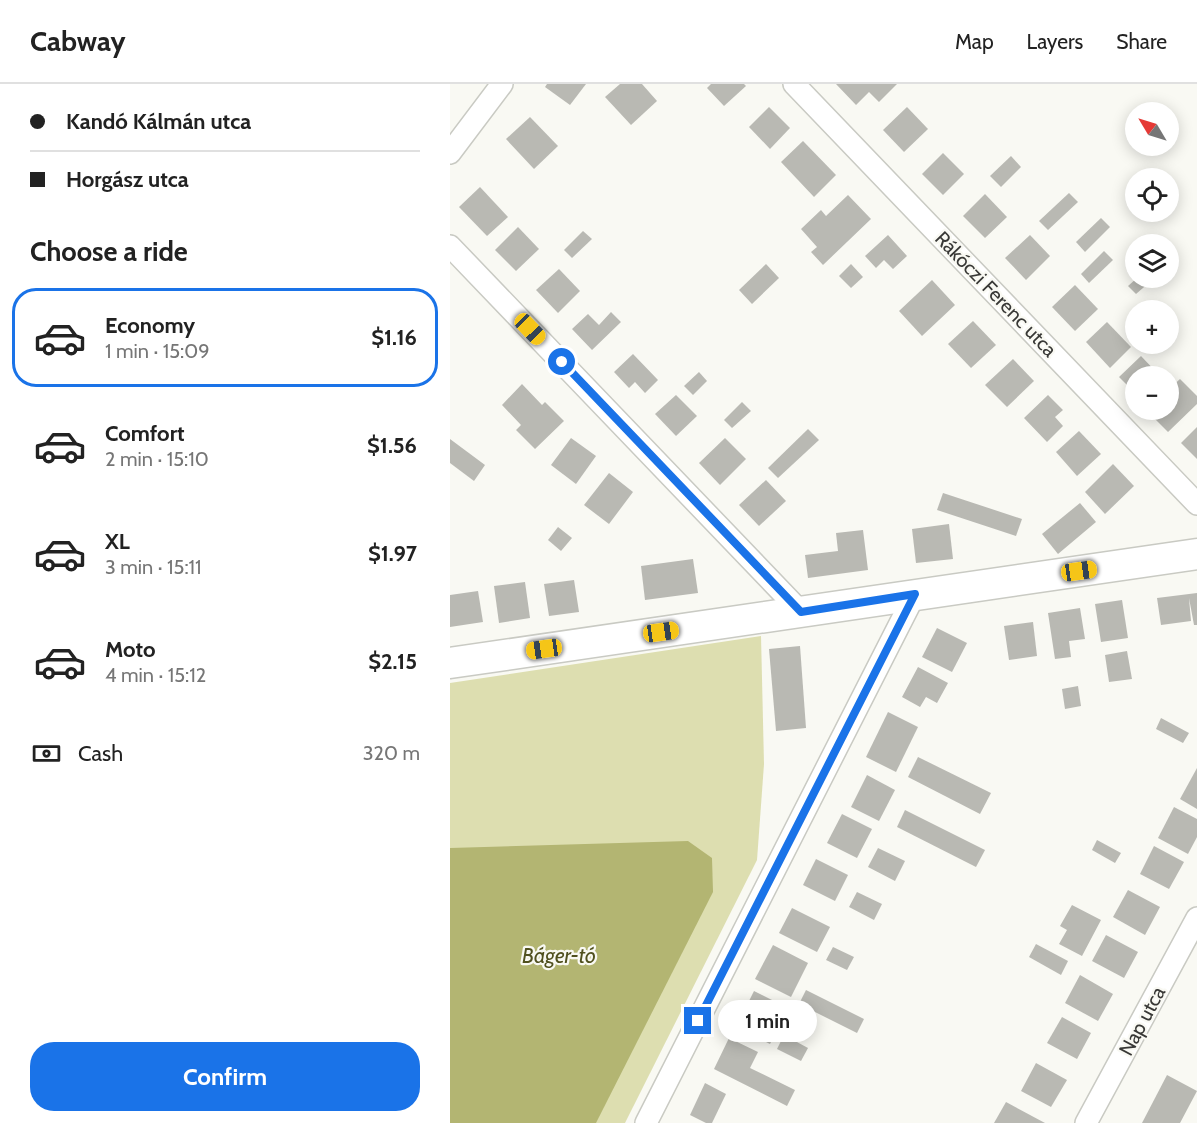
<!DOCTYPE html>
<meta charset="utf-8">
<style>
body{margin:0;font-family:Cabin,sans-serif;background:#f6f6f6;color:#222;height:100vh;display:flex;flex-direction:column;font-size:22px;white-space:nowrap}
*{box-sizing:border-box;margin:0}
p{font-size:20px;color:#767676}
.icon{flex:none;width:33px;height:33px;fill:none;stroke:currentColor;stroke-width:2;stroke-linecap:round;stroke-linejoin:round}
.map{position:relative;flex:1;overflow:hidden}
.details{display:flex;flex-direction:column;background:#fff;width:450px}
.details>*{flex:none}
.hud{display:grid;align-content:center;height:132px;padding:0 30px;background:#fff}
.needle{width:39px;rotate:308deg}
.buttons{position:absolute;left:675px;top:18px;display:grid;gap:12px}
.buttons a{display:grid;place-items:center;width:54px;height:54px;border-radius:50%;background:#fff;box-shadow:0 3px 15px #0003;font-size:30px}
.end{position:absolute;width:27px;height:27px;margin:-14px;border:8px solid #1a73e8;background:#fff;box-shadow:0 0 0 3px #fff}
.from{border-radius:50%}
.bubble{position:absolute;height:42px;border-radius:21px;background:#fff;box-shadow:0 3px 15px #0003;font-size:20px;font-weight:800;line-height:42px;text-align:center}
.car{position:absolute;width:18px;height:36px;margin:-18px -9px;border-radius:8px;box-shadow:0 0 4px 2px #0007;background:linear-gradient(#f5c518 24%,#345 0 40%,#f5c518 0 76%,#345 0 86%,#f5c518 0)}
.hud b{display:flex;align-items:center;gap:21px;height:57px;font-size:22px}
.hud b+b{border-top:2px solid #e0e0e0}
.hud i{width:15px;height:15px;background:#222}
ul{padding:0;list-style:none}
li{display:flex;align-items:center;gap:18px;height:99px;margin:0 12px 9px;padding:0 18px;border:3px solid transparent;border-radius:24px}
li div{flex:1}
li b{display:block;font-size:22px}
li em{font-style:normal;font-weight:800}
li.active{border-color:#1a73e8}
li>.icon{width:54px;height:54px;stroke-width:1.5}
h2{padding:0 30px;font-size:27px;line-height:72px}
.pay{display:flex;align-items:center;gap:15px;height:66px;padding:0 30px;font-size:22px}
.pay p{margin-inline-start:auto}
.cta{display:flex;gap:12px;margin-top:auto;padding:12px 30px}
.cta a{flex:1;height:69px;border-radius:24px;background:#1a73e8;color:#fff;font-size:24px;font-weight:800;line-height:69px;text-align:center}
header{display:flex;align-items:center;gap:36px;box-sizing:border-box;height:84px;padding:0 30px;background:#fff;border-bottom:2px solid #e0e0e0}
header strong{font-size:28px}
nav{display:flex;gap:33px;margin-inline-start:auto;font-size:21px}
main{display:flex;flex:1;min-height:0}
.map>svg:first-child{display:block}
</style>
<header>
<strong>Cabway</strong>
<nav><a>Map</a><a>Layers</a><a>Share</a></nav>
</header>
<main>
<section class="details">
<div class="hud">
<b><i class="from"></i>Kandó Kálmán utca</b>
<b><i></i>Horgász utca</b>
</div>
<h2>Choose a ride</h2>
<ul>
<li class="active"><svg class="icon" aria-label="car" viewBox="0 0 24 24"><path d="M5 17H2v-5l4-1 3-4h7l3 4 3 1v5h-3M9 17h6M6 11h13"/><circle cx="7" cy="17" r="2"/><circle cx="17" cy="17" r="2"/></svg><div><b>Economy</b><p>1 min · 15:09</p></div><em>$1.16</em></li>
<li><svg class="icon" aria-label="car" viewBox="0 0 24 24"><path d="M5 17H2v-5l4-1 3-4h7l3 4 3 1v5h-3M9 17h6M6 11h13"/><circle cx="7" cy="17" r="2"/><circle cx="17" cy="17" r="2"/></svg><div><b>Comfort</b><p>2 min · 15:10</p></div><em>$1.56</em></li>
<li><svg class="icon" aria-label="car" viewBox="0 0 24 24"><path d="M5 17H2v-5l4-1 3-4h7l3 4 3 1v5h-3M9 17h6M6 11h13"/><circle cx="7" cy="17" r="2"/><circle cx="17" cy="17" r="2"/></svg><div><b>XL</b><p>3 min · 15:11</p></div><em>$1.97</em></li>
<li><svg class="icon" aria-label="car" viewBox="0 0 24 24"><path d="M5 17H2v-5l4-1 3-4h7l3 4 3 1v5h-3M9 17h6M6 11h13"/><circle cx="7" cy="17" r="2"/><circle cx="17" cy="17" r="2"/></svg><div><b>Moto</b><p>4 min · 15:12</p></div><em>$2.15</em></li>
</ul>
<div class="pay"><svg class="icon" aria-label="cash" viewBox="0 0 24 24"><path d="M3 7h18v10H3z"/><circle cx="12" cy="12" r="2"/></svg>Cash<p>320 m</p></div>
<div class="cta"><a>Confirm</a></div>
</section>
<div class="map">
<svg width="747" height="1039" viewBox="0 0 747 1039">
<rect width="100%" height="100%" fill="#f9f9f3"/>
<!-- green -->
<polygon fill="#dddeb0" points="311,552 314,680 307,776 175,1039 0,1039 0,599"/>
<!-- water -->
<polygon fill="#b3b572" points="238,757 262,774 263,808 146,1039 0,1039 0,764"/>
<!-- building -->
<g fill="#b9b9b3">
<polygon points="97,0 136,0 120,21 95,3"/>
<polygon points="170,0 192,0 207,17 181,41 155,13"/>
<polygon points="261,0 294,0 296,2 274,22 257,4"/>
<polygon points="386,0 447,0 429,18 419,8 406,21"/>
<polygon points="319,23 340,44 320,65 299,43"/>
<polygon points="457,23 478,45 454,68 433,46"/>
<polygon points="80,33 108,62 84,85 56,55"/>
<polygon points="353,57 386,91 364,113 331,78"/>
<polygon points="493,69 514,90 493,111 472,90"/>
<polygon points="561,72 571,83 551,103 540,92"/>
<polygon points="30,103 58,133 37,152 9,123"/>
<polygon points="619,109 628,118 598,146 589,137"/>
<polygon points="535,110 557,133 535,154 513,132"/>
<polygon points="398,111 421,135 373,181 361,168 367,163 351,145 371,126 376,132"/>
<polygon points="651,134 660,143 635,168 626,158"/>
<polygon points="68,143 89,165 66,187 45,166"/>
<polygon points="133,147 142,155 122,174 114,166"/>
<polygon points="438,151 457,172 443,185 434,176 426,184 415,172"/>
<polygon points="580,151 600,172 576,196 555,174"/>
<polygon points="654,167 663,176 639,199 631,190"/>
<polygon points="316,180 329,194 302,220 289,206"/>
<polygon points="401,180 413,193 401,204 389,192"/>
<polygon points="109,185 130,207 108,229 86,206"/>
<polygon points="687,194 698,194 701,197 686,210 678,202"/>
<polygon points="482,196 505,221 472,252 449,227"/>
<polygon points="625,201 648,225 625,247 602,223"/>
<polygon points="161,228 171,238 142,266 122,245 138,230 149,241"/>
<polygon points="523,237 546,261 521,284 498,260"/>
<polygon points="657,238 681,263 660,284 636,258"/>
<polygon points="183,270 208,296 195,309 185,298 179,304 164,288"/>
<polygon points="691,272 710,292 686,292 686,310 669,293"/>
<polygon points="563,275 584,297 557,323 535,301"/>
<polygon points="249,288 257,297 243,311 234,302"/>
<polygon points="730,295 747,312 747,320 718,348 697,327 718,326 718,306"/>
<polygon points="72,300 92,321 95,318 114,337 85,365 66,346 71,341 52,321"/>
<polygon points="226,311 247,332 226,352 205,330"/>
<polygon points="598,311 613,326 605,333 613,342 597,358 574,334"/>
<polygon points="292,318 301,327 282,344 274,336"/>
<polygon points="747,343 747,375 731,359"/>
<polygon points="358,345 369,356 328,394 318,384"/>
<polygon points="629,347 651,370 627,392 606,368"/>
<polygon points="121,354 146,372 126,400 101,381"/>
<polygon points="275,354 296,375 270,401 249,379"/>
<polygon points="0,355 35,381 24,397 0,379"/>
<polygon points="663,380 684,402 655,430 635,408"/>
<polygon points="159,389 183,408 159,440 134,421"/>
<polygon points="316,396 336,417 309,442 289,421"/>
<polygon points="493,409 572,435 566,452 487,426"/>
<polygon points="630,419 646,438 608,470 592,450"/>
<polygon points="499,440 503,475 466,479 462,445"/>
<polygon points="108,443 122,454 111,467 98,456"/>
<polygon points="413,446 418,486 358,494 355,471 388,467 386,449"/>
<polygon points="243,475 248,509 195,516 191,482"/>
<polygon points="124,496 129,528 99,532 94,500"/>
<polygon points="75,498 80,534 49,539 44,502"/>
<polygon points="28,507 33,538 0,543 0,511"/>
<polygon points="747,509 747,541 744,541 739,514 741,537 711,541 707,514"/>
<polygon points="672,516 678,554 651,558 645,520"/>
<polygon points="630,524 635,555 619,557 621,573 605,575 598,529"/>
<polygon points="583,538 587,572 559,576 554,542"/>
<polygon points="487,544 517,559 502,588 472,573"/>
<polygon points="350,562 356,644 326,647 319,565"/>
<polygon points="677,567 682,595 659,598 655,571"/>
<polygon points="468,583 498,599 487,619 476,613 470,623 452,613"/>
<polygon points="628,602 631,622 615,625 612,605"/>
<polygon points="438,628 468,643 446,688 416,673"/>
<polygon points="711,634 739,649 733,659 706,645"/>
<polygon points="468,673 541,709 530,730 458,693"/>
<polygon points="747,684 747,725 730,715"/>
<polygon points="417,691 445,706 429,737 401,723"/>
<polygon points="724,723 747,735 747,753 738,770 708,754"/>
<polygon points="455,726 535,766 526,783 447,743"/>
<polygon points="392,730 422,745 407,774 377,759"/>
<polygon points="647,756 671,769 665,779 642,766"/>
<polygon points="704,762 734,778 719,805 690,790"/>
<polygon points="428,764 455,777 445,797 418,783"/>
<polygon points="366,775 398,791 385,817 353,801"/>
<polygon points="678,806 710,823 695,851 663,833"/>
<polygon points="407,808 432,820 424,836 399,823"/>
<polygon points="622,821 651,836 632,872 609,860 617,846 610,842"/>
<polygon points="342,824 380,843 367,868 329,849"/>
<polygon points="656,851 688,868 674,894 642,877"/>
<polygon points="586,860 618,877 611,891 579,873"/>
<polygon points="323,861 358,879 341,913 305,895"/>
<polygon points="383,863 404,873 397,886 376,876"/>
<polygon points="630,891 663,910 648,937 615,919"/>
<polygon points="356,906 414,935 407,949 349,920"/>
<polygon points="304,907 338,924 320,960 286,943"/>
<polygon points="612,933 641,949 627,975 597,959"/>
<polygon points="334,951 358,964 351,977 327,965"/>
<polygon points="279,954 308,968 300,984 345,1006 337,1022 264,985"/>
<polygon points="586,979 617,996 601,1023 571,1007"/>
<polygon points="717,991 747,1007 730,1039 692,1039"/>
<polygon points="255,999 276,1010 262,1039 256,1039 240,1031"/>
<polygon points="556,1018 595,1039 544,1039"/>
</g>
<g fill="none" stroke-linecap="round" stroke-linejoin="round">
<defs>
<g id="street">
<polyline points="344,0 747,420"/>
<polyline points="0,69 52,0"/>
<polyline points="0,162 351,528"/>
<polyline points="196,1039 465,510"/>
<polyline points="636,1039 747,834"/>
</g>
<polyline id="secondary" points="0,579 747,470"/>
</defs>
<!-- street casing -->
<use href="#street" stroke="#c9cac3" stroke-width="24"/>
<!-- secondary casing -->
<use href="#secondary" stroke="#c9cac3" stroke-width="33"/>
<!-- street -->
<use href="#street" stroke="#fff" stroke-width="21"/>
<!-- secondary -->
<use href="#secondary" stroke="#fff" stroke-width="30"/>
</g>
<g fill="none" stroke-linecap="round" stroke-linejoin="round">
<!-- route -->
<polyline stroke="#1a73e8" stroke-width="8" points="112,278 351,528 465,510 248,937"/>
</g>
<g text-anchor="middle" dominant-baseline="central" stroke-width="4.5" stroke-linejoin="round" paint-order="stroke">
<!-- street labels -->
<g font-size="20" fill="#383836" stroke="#f9f9f3">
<text transform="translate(546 210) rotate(46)">Rákóczi Ferenc utca</text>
<text transform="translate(692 937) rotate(-62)">Nap utca</text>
</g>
<!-- water labels -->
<g font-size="21" font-style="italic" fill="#50501e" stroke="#f9f9f3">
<text x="109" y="871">Báger-tó</text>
</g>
</g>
</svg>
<div class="buttons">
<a><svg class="needle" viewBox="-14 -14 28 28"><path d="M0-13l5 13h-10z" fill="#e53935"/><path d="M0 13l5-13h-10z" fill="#767676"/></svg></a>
<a><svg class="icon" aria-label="locate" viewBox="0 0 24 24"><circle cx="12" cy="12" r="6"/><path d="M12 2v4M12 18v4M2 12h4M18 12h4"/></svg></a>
<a><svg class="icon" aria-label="layers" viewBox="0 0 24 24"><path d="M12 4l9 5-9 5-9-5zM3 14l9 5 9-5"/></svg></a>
<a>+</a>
<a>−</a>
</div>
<i class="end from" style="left:112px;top:278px"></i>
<i class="end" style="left:248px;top:937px"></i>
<div class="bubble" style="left:268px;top:916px;width:99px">1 min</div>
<i class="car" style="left:80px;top:245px;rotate:136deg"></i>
<i class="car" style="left:629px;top:487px;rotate:82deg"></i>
<i class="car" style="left:211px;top:548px;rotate:82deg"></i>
<i class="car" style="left:94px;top:565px;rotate:262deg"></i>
</div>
</main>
